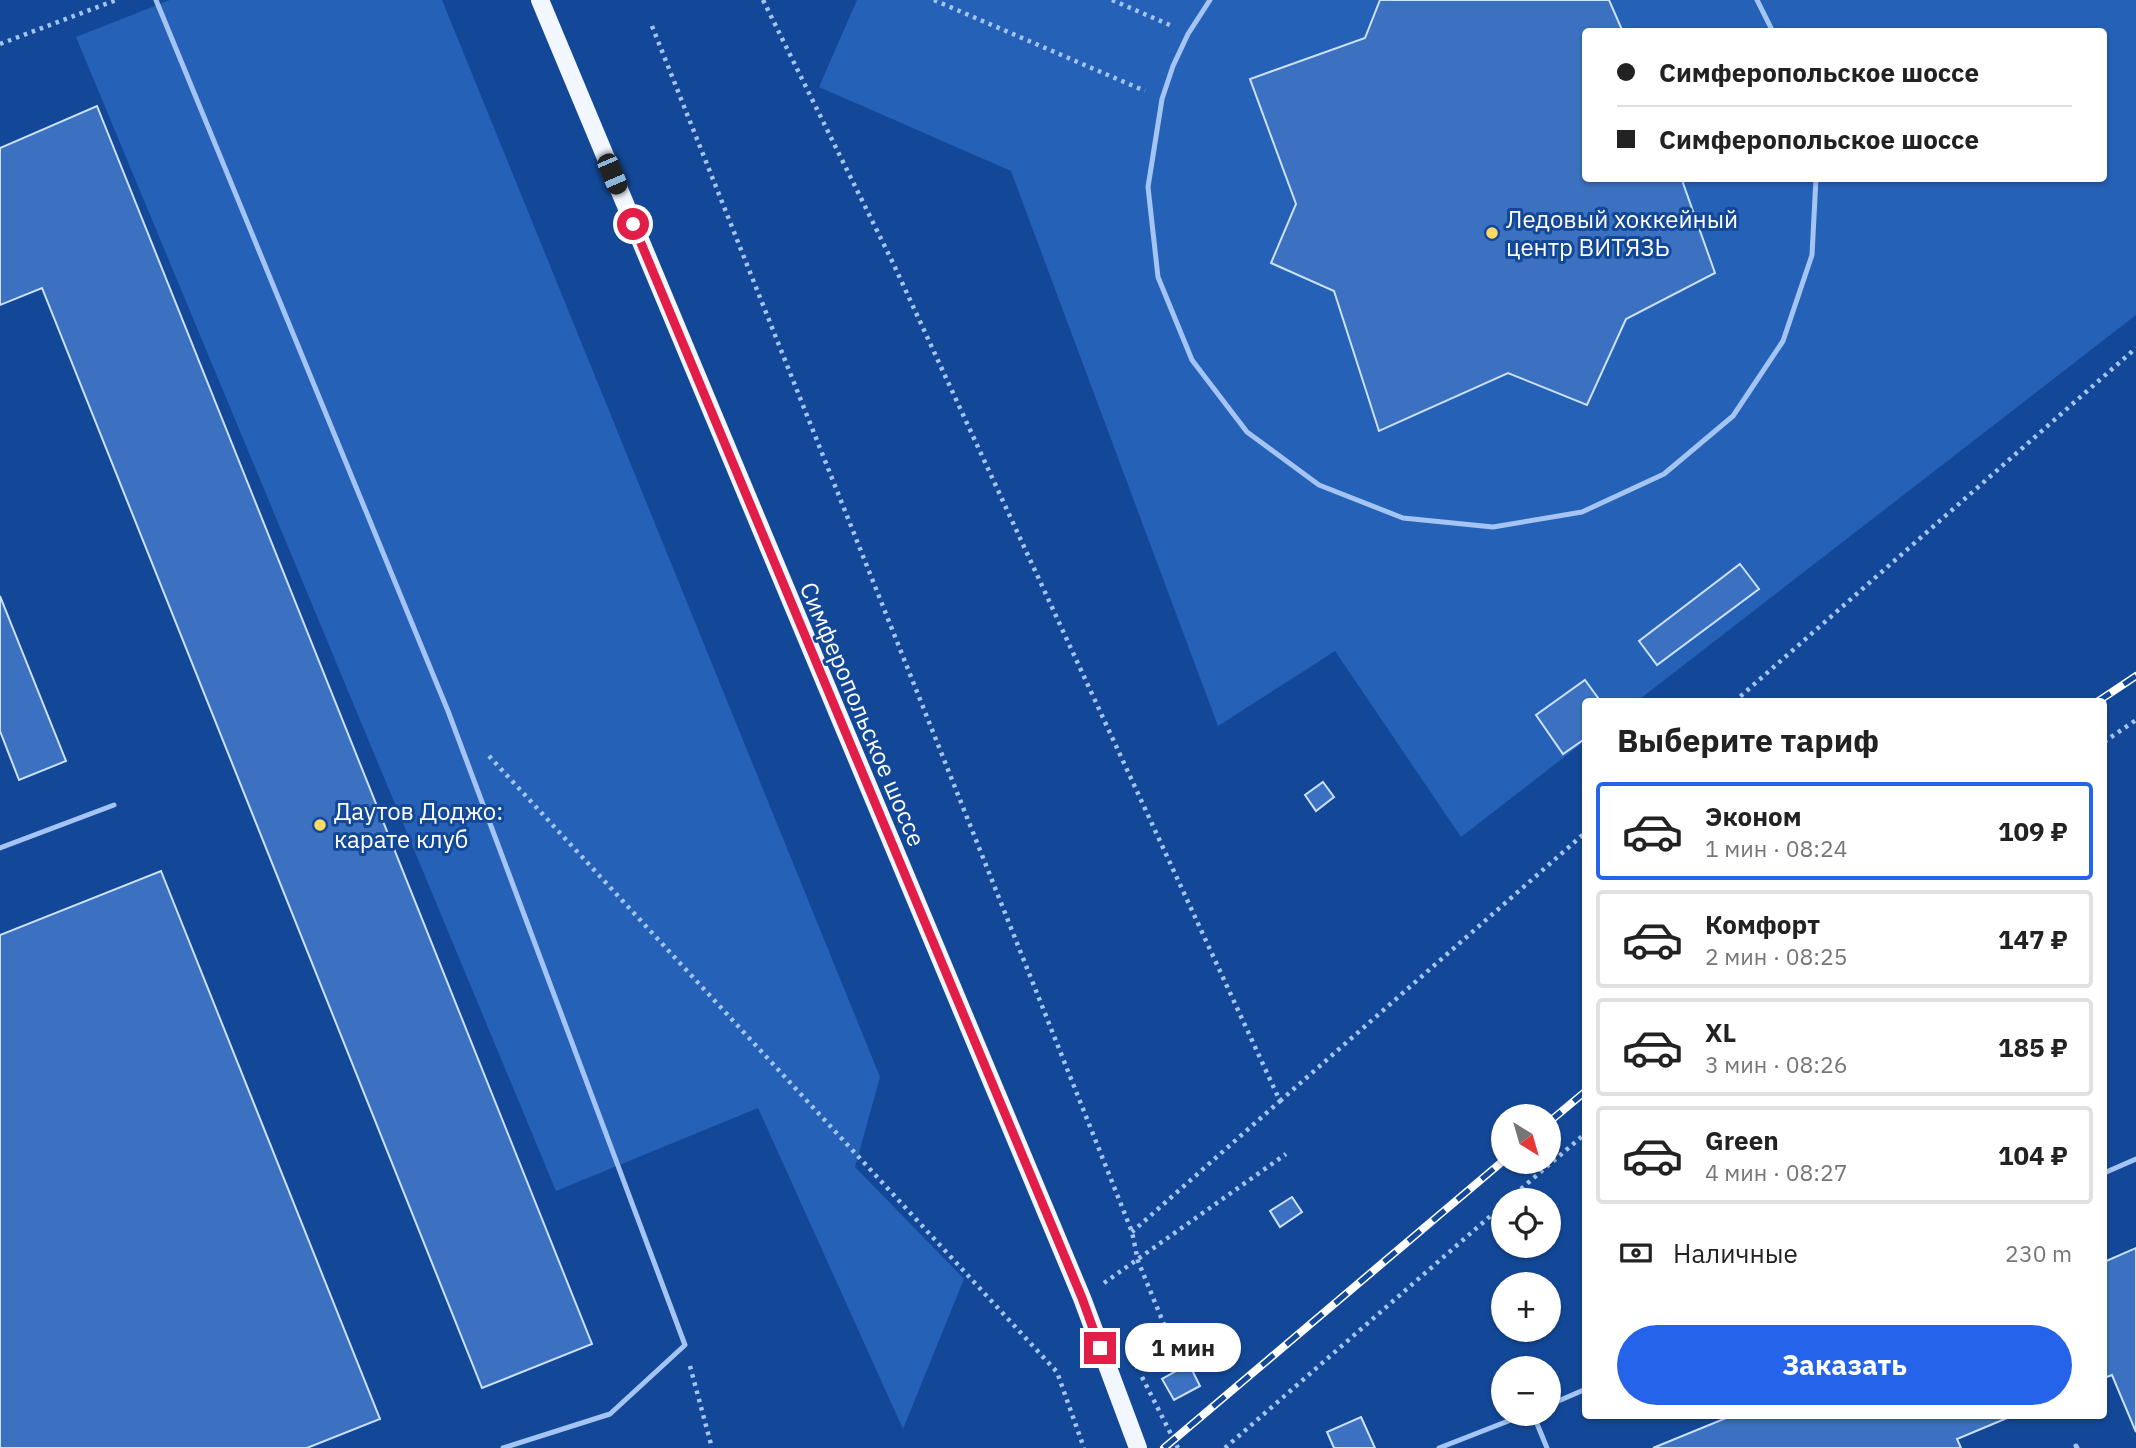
<!DOCTYPE html>
<html lang="ru">
<meta charset="utf-8">
<style>
body{margin:0;font-family:"IBM Plex Sans",sans-serif;background:#f6f6f6;color:#222;height:100vh;display:flex;flex-direction:column;font-size:26px;white-space:nowrap}
*{box-sizing:border-box;margin:0}
p{font-size:23px;color:#767676}
.icon{flex:none;width:38px;height:38px;fill:none;stroke:currentColor;stroke-width:2;stroke-linecap:round;stroke-linejoin:round}
.map{position:relative;flex:1;overflow:hidden}
.panel{position:absolute;left:1582px;top:698px;width:525px;height:721px;display:flex;flex-direction:column;background:#fff;border-radius:7px;box-shadow:0 2px 5px #0004}
.panel>*{flex:none}
.hud{position:absolute;left:1582px;top:28px;width:525px;height:154px;border-radius:7px;box-shadow:0 2px 5px #0004;display:grid;align-content:center;height:154px;padding:0 35px;background:#fff}
.needle{width:46px;rotate:143deg}
.buttons{position:absolute;left:1491px;top:1104px;display:grid;gap:14px}
.buttons a{display:grid;place-items:center;width:70px;height:70px;border-radius:50%;background:#fff;box-shadow:0 2px 5px #0004;font-size:35px}
.end{position:absolute;width:32px;height:32px;margin:-16px;border:9px solid #e11d48;background:#fff;box-shadow:0 0 0 4px #fff}
.from{border-radius:50%}
.bubble{position:absolute;height:49px;border-radius:24px;background:#fff;box-shadow:0 2px 5px #0004;font-size:23px;font-weight:800;line-height:49px;text-align:center}
.car{position:absolute;width:21px;height:42px;margin:-21px -10px;border-radius:9px;box-shadow:0 0 5px 2px #0007;background:linear-gradient(#222 24%,#8ab4d8 0 40%,#222 0 76%,#8ab4d8 0 86%,#222 0)}
.hud b{display:flex;align-items:center;gap:24px;height:66px;font-size:26px}
.hud b+b{border-top:2px solid #e0e0e0}
.hud i{width:18px;height:18px;background:#222}
ul{padding:0;list-style:none}
li{display:flex;align-items:center;gap:21px;height:98px;margin:0 14px 10px;padding:0 21px;border:4px solid #e0e0e0;border-radius:7px}
li div{flex:1}
li b{display:block;font-size:26px}
li em{font-style:normal;font-weight:800}
li.on{border-color:#2563eb}
li>.icon{width:63px;height:63px;stroke-width:1.5}
h2{padding:0 35px;font-size:32px;line-height:84px}
.pay{display:flex;align-items:center;gap:18px;height:77px;padding:0 35px;font-size:26px}
.pay p{margin-inline-start:auto}
.action{display:flex;gap:14px;margin-top:auto;padding:14px 35px}
.action a{flex:1;height:80px;border-radius:42px;background:#2563eb;color:#fff;font-size:28px;font-weight:800;line-height:80px;text-align:center}
.map>svg:first-child{display:block}
</style>
<div class="map">
<svg width="2136" height="1448" viewBox="0 0 2136 1448">
<rect width="100%" height="100%" fill="#134898"/>
<!-- green -->
<g fill="#2561b6" fill-rule="evenodd">
<polygon points="170,0 442,0 880,1077 855,1167 964,1279 903,1429 758,1108 556,1191 76,37"/>
<path d="M857,0H2136V315L1636,702H1586L1585,741L1461,837L1335,651L1218,726L1011,171L819,87ZM1586,32H2104V178H1586Z"/>
</g>
<!-- building -->
<g fill="#3b71c0" stroke="#cce1fd" stroke-width="2">
<polygon points="1380,0 1609,0 1623,32 1586,32 1586,178 1685,178 1683,183 1715,273 1626,319 1587,405 1508,373 1379,431 1334,291 1271,263 1296,204 1250,79 1365,38"/>
<polygon points="97,106 592,1344 482,1388 42,288 0,305 0,148"/>
<polygon points="1740,564 1759,589 1657,665 1639,641"/>
<polygon points="0,596 66,761 19,780 0,731"/>
<polygon points="1585,680 1601,702 1586,702 1586,738 1563,754 1536,715"/>
<polygon points="1323,782 1334,797 1316,811 1305,795"/>
<polygon points="161,871 380,1419 307,1448 0,1448 0,935"/>
<polygon points="1292,1197 1302,1212 1280,1227 1270,1211"/>
<polygon points="2136,1248 2136,1432 2112,1375 2104,1378 2104,1262"/>
<polygon points="1189,1364 1200,1386 1174,1400 1162,1379"/>
<polygon points="1731,1416 2012,1416 1957,1439 1961,1448 1653,1448"/>
<polygon points="1361,1417 1375,1448 1334,1448 1327,1432"/>
</g>
<g fill="none" stroke-linecap="round" stroke-linejoin="round">
<!-- path -->
<g stroke="#a4c5f3" stroke-width="4.5" stroke-dasharray="3.5 5" stroke-linecap="butt">
<polyline points="763,0 893,263 1280,1101 1132,1232"/>
<polyline points="934,0 1145,91"/>
<polyline points="1112,0 1172,26"/>
<polyline points="652,26 1132,1232 1138,1261 1170,1339 1137,1366 1138,1369"/>
<polyline points="0,44 116,0"/>
<polyline points="1734,702 2136,348"/>
<polyline points="2104,742 2136,720"/>
<polyline points="489,756 1057,1372 1084,1448"/>
<polyline points="1280,1101 1586,832"/>
<polyline points="1508,1200 1586,1133"/>
<polyline points="1104,1283 1286,1154"/>
<polyline points="690,1366 712,1448"/>
<polyline points="1142,1377 1178,1448"/>
<polyline points="1225,1448 1503,1205"/>
</g>
<!-- lane -->
<g stroke="#a4c5f3" stroke-width="5">
<polyline points="156,0 448,711 685,1345 610,1414 503,1448"/>
<polyline points="1210,0 1188,34 1173,66 1162,99 1148,187 1158,277 1192,360 1247,432 1319,485 1403,518 1493,527 1582,512 1664,474 1733,416 1783,341 1812,255 1816,178"/>
<polyline points="1757,0 1773,32"/>
<polyline points="0,848 114,805"/>
<polyline points="2104,1173 2136,1159"/>
<polyline points="1549,1405 1586,1389"/>
<polyline points="1533,1414 1547,1448"/>
<polyline points="2076,1446 2077,1448"/>
<polyline points="1439,1448 1526,1414"/>
</g>
<!-- primary -->
<polyline stroke="#f1f6ff" stroke-width="18" points="540,0 1082,1298 1138,1448"/>
<defs>
<g id="rail">
<polyline points="2097,702 2136,676"/>
<polyline points="1549,1122 1586,1091"/>
<polyline points="1164,1448 1503,1161"/>
</g>
</defs>
<!-- rail casing -->
<use href="#rail" stroke="#fff" stroke-width="8"/>
<!-- rail -->
<use href="#rail" stroke="#134898" stroke-width="5" stroke-dasharray="16" stroke-linecap="butt"/>
</g>
<g fill="none" stroke-linecap="round" stroke-linejoin="round">
<!-- route -->
<polyline stroke="#e11d48" stroke-width="9" points="633,224 1082,1298 1100,1348"/>
</g>
<!-- markers -->
<g fill="#ffd967" stroke="#134898" stroke-width="2.5">
<circle cx="1492" cy="233" r="7"/>
<circle cx="320" cy="825" r="7"/>
</g>
<g text-anchor="middle" dominant-baseline="central" stroke-width="6" stroke-linejoin="round" paint-order="stroke">
<!-- poi labels -->
<g font-size="24" fill="#fff" stroke="#134898" text-anchor="start">
<text x="1506" y="219">Ледовый хоккейный<tspan x="1506" dy="28">центр ВИТЯЗЬ</tspan></text>
<text x="334" y="811">Даутов Доджо:<tspan x="334" dy="28">карате клуб</tspan></text>
</g>
<!-- street labels -->
<g font-size="24" fill="#fff" stroke="#134898">
<text transform="translate(863 714) rotate(67)">Симферопольское шоссе</text>
</g>
</g>
</svg>
<div class="buttons">
<a><svg class="needle" viewBox="-14 -14 28 28"><path d="M0-13l5 13h-10z" fill="#e53935"/><path d="M0 13l5-13h-10z" fill="#767676"/></svg></a>
<a><svg class="icon" aria-label="locate" viewBox="0 0 24 24"><circle cx="12" cy="12" r="6"/><path d="M12 2v4M12 18v4M2 12h4M18 12h4"/></svg></a>
<a>+</a>
<a>−</a>
</div>
<i class="end from" style="left:633px;top:224px"></i>
<i class="end" style="left:1100px;top:1348px"></i>
<div class="bubble" style="left:1125px;top:1323px;width:116px">1 мин</div>
<i class="car" style="left:612px;top:174px;rotate:157deg"></i>
<div class="hud">
<b><i class="from"></i>Симферопольское шоссе</b>
<b><i></i>Симферопольское шоссе</b>
</div>
<section class="panel">
<h2>Выберите тариф</h2>
<ul>
<li class="on"><svg class="icon" aria-label="car" viewBox="0 0 24 24"><path d="M5 17H2v-5l4-1 3-4h7l3 4 3 1v5h-3M9 17h6M6 11h13"/><circle cx="7" cy="17" r="2"/><circle cx="17" cy="17" r="2"/></svg><div><b>Эконом</b><p>1 мин · 08:24</p></div><em>109 ₽</em></li>
<li><svg class="icon" aria-label="car" viewBox="0 0 24 24"><path d="M5 17H2v-5l4-1 3-4h7l3 4 3 1v5h-3M9 17h6M6 11h13"/><circle cx="7" cy="17" r="2"/><circle cx="17" cy="17" r="2"/></svg><div><b>Комфорт</b><p>2 мин · 08:25</p></div><em>147 ₽</em></li>
<li><svg class="icon" aria-label="car" viewBox="0 0 24 24"><path d="M5 17H2v-5l4-1 3-4h7l3 4 3 1v5h-3M9 17h6M6 11h13"/><circle cx="7" cy="17" r="2"/><circle cx="17" cy="17" r="2"/></svg><div><b>XL</b><p>3 мин · 08:26</p></div><em>185 ₽</em></li>
<li><svg class="icon" aria-label="car" viewBox="0 0 24 24"><path d="M5 17H2v-5l4-1 3-4h7l3 4 3 1v5h-3M9 17h6M6 11h13"/><circle cx="7" cy="17" r="2"/><circle cx="17" cy="17" r="2"/></svg><div><b>Green</b><p>4 мин · 08:27</p></div><em>104 ₽</em></li>
</ul>
<div class="pay"><svg class="icon" aria-label="cash" viewBox="0 0 24 24"><path d="M3 7h18v10H3z"/><circle cx="12" cy="12" r="2"/></svg>Наличные<p>230 m</p></div>
<div class="action"><a>Заказать</a></div>
</section>
</div>
